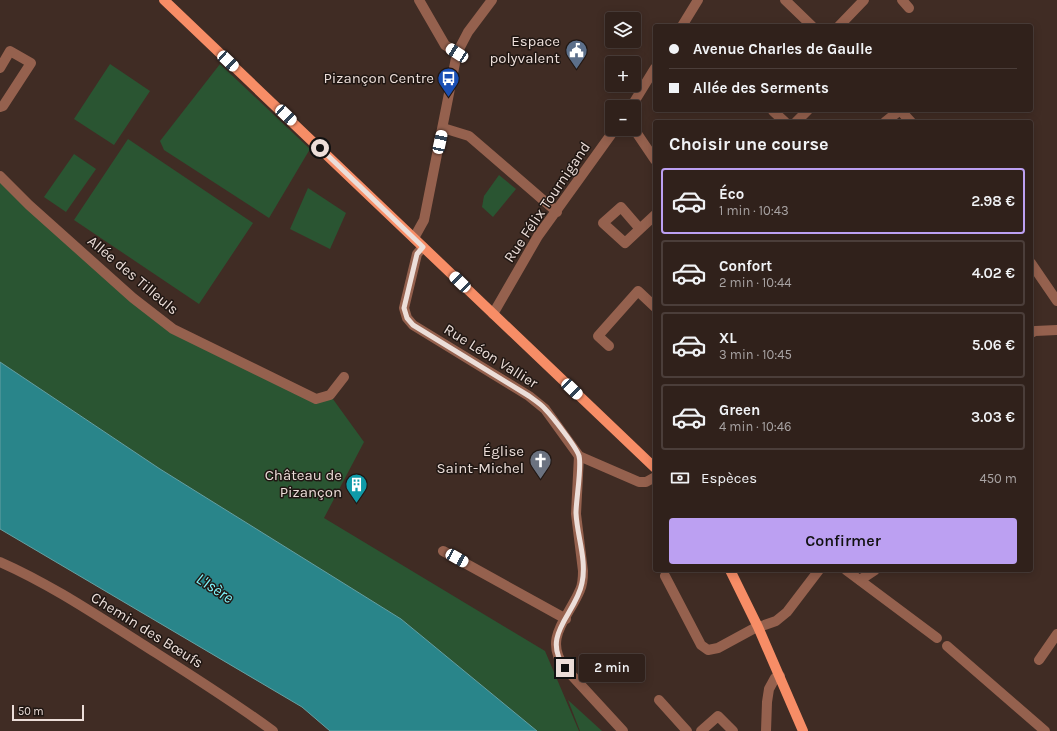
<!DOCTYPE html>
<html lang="fr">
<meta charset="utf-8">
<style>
body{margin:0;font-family:Karla,sans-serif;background:#3c2e28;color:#f1f3f6;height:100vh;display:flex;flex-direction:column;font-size:15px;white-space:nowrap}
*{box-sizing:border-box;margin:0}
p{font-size:13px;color:#a8a3a3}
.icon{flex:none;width:22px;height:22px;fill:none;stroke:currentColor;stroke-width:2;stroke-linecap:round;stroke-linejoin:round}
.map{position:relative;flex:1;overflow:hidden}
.panel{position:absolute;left:653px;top:120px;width:380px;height:452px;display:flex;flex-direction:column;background:#30211b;border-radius:4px;box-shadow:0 2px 10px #0003,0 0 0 1px #4b3e3a}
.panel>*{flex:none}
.banner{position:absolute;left:653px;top:24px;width:380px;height:88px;border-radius:4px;box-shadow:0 2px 10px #0003,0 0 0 1px #4b3e3a;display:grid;align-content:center;height:88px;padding:0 16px;background:#30211b}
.controls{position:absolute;left:605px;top:12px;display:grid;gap:8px}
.controls a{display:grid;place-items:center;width:36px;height:36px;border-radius:4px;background:#30211b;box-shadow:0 2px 10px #0003,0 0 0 1px #4b3e3a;font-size:20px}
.scale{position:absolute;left:12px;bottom:10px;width:72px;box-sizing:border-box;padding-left:4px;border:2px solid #ecded9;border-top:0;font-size:11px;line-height:14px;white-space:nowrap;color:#ecded9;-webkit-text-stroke:3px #201713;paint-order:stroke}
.end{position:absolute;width:18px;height:18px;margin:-9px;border:5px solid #ecded9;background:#111;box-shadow:0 0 0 2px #111}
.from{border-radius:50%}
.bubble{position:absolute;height:28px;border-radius:4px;background:#30211b;box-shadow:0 2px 10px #0003,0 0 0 1px #4b3e3a;font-size:13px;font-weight:600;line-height:28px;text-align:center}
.car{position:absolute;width:12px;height:24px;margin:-12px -6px;border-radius:5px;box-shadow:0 0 3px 1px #0007;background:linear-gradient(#fff 24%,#345 0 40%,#fff 0 76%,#345 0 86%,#fff 0)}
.banner b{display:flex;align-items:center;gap:14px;height:38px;font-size:15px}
.banner b+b{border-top:1px solid #4b3e3a}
.banner i{width:10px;height:10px;background:#f1f3f6}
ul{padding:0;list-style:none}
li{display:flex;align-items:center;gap:12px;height:66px;margin:0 8px 6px;padding:0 8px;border:2px solid #4b3e3a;border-radius:4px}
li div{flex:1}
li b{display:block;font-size:15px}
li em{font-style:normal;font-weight:600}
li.selected{border-color:#bca0f2}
li>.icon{width:36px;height:36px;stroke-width:1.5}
h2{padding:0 16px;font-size:18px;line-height:48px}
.pay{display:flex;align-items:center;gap:10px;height:44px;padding:0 16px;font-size:15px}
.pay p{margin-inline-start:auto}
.button{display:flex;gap:8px;margin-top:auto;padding:8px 16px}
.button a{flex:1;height:46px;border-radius:4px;background:#bca0f2;color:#111;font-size:16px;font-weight:600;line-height:46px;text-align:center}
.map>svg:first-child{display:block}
</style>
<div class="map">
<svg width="1057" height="731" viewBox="0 0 1057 731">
<rect width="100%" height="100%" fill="#402c24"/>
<!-- green -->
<g fill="#2a5532">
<polygon points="110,64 150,91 114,145 74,119"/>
<polygon points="220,64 310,149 269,218 164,150 160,141"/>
<polygon points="128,139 253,223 199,304 74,220"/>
<polygon points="74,154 96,169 66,212 44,197"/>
<polygon points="499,175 516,189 493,217 482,207 484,196"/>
<polygon points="0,176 173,329 316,399 330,395 364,442 324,518 545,651 579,731 537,731 401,619 160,469 0,362"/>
<polygon points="308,188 346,213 330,249 290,229"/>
<polygon points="568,700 602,731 580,731"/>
</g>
<!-- water -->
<polygon fill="#29858a" stroke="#64a0a2" points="0,362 160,469 401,619 537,731 330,731 302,707 0,529"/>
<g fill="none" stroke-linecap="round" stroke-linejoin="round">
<!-- minor -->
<g stroke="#95614e" stroke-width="10">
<polyline points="419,0 445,45 457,53"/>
<polyline points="785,0 812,26"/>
<polyline points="902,0 909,8"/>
<polyline points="682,26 698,0"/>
<polyline points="839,26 864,0"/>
<polyline points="0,68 10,51 31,63 3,106 0,107"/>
<polyline points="631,107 655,68"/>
<polyline points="774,110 773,111 785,122"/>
<polyline points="900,110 911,122"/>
<polyline points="796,122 808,110"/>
<polyline points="885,122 900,110"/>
<polyline points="443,128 469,136 557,212"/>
<polyline points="634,129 655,160"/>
<polyline points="0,176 29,205 133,298 173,329 316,399 330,395 344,377"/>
<polyline points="640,229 621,207 603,223 625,243 655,215"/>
<polyline points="414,238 424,220 457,53 468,32 492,0"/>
<polyline points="423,247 417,254 404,308 407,318 413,325 529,396 545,409 579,456 639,482 646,482 655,477"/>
<polyline points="1031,263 1057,301"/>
<polyline points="493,314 538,236 615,129"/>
<polyline points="1031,333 1035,331 1057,330"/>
<polyline points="609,346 598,336 638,291 655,307"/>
<path d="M579,456L576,514L583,571C583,577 583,584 580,590C569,617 542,638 565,668L623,731"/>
<polyline points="443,551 566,619"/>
<path d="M0,562C50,584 96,615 142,644C186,672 231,700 273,731"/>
<polyline points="846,570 937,638"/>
<polyline points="665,576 701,645 708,650 718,648 753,629 776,621 787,612 819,570"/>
<polyline points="860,580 875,570"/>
<polyline points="947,646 1045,731"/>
<polyline points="1039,660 1057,634"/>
<polyline points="659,700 687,731"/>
<polyline points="701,731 718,716 733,731"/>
<polyline points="766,731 767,702 769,689 775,678 780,676"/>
</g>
<!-- major -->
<g stroke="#f78d66" stroke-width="10">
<polyline points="164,0 655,468"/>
<polyline points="730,570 758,627 803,731"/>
</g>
</g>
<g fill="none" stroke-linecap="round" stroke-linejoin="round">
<!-- route -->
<path stroke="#ecded9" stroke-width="5" d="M320,148L423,247L417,254L404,308L407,318L413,325L529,396C534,400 541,404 545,409C552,416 577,448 579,456C582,466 576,500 576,513C577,536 587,560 582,583C576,614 540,635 565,668"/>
</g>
<!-- icons -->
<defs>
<symbol id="civic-pin" viewBox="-11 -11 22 30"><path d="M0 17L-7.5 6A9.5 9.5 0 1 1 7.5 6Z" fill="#5c6f8a" stroke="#201713"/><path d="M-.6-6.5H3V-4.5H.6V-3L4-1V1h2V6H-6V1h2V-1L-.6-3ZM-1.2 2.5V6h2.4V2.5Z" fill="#fff"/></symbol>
<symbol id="bus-pin" viewBox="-11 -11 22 30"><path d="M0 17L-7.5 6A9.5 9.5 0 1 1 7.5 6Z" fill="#1a4fb4" stroke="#201713"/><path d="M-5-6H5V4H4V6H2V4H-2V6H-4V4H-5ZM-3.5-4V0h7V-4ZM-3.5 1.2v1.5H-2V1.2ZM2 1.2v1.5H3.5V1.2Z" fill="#fff"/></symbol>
<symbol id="church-pin" viewBox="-11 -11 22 30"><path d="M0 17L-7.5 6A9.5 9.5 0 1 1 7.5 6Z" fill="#6b7280" stroke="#201713"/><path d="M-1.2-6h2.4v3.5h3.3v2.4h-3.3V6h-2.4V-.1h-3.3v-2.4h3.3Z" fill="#fff"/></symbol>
<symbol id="building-pin" viewBox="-11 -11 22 30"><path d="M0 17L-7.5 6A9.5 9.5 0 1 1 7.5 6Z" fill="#0f9aa8" stroke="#201713"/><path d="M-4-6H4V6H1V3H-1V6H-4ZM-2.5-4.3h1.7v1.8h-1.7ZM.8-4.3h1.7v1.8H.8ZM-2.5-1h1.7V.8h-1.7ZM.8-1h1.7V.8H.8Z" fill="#fff"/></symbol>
</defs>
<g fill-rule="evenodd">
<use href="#civic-pin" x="564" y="38" width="25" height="34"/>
<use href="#bus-pin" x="436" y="66" width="25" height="34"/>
<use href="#church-pin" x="528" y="448" width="25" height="34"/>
<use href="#building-pin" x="344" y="472" width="25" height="34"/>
</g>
<g text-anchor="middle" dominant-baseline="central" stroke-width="3" stroke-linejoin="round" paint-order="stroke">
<!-- poi labels -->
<g font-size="15" fill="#ecded9" stroke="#201713" text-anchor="end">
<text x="560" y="41">Espace<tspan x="560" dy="17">polyvalent</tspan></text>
<text x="434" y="78">Pizançon Centre</text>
<text x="524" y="451">Église<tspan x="524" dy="17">Saint-Michel</tspan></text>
<text x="342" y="475">Château de<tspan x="342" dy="17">Pizançon</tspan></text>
</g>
<!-- street labels -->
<g font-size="15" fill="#ecded9" stroke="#201713">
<text transform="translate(547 202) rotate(-56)">Rue Félix Tournigand</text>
<text transform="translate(133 275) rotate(40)">Allée des Tilleuls</text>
<text transform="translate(491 356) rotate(32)">Rue Léon Vallier</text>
<text transform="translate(147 630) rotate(32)">Chemin des Bœufs</text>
</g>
<!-- water labels -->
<g font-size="16" font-style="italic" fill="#7ff6fd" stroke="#201713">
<text transform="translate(215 588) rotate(33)">L'Isère</text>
</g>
</g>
</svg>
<div class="controls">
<a><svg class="icon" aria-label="layers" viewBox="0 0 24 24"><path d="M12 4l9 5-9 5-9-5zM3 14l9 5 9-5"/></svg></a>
<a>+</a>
<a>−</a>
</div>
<div class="scale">50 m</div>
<i class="end from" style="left:320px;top:148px"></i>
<i class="end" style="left:565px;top:668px"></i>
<div class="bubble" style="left:579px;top:654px;width:66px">2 min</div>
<i class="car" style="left:457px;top:53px;rotate:303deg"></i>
<i class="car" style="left:228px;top:61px;rotate:133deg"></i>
<i class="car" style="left:286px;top:115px;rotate:133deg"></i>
<i class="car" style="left:440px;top:142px;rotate:12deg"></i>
<i class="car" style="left:460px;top:282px;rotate:314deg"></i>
<i class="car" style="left:572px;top:389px;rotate:134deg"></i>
<i class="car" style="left:457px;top:558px;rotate:119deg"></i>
<div class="banner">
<b><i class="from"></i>Avenue Charles de Gaulle</b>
<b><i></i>Allée des Serments</b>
</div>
<section class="panel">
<h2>Choisir une course</h2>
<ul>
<li class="selected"><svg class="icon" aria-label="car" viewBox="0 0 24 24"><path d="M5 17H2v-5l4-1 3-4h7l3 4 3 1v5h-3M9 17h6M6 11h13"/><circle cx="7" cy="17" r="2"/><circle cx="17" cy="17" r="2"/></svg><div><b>Éco</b><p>1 min · 10:43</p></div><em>2.98 €</em></li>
<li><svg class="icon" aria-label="car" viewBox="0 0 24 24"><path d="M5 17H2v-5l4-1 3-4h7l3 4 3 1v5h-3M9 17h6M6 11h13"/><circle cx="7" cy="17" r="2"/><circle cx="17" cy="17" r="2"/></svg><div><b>Confort</b><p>2 min · 10:44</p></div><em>4.02 €</em></li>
<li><svg class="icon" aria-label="car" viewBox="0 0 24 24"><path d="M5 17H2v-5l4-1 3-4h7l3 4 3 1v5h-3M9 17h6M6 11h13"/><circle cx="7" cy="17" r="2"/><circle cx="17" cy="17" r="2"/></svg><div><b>XL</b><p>3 min · 10:45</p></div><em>5.06 €</em></li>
<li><svg class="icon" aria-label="car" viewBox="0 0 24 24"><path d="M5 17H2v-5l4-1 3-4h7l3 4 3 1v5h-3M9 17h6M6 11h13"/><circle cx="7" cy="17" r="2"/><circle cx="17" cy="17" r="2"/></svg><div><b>Green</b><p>4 min · 10:46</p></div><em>3.03 €</em></li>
</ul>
<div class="pay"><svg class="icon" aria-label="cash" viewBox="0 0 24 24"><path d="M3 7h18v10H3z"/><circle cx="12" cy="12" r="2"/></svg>Espèces<p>450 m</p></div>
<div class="button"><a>Confirmer</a></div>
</section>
</div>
